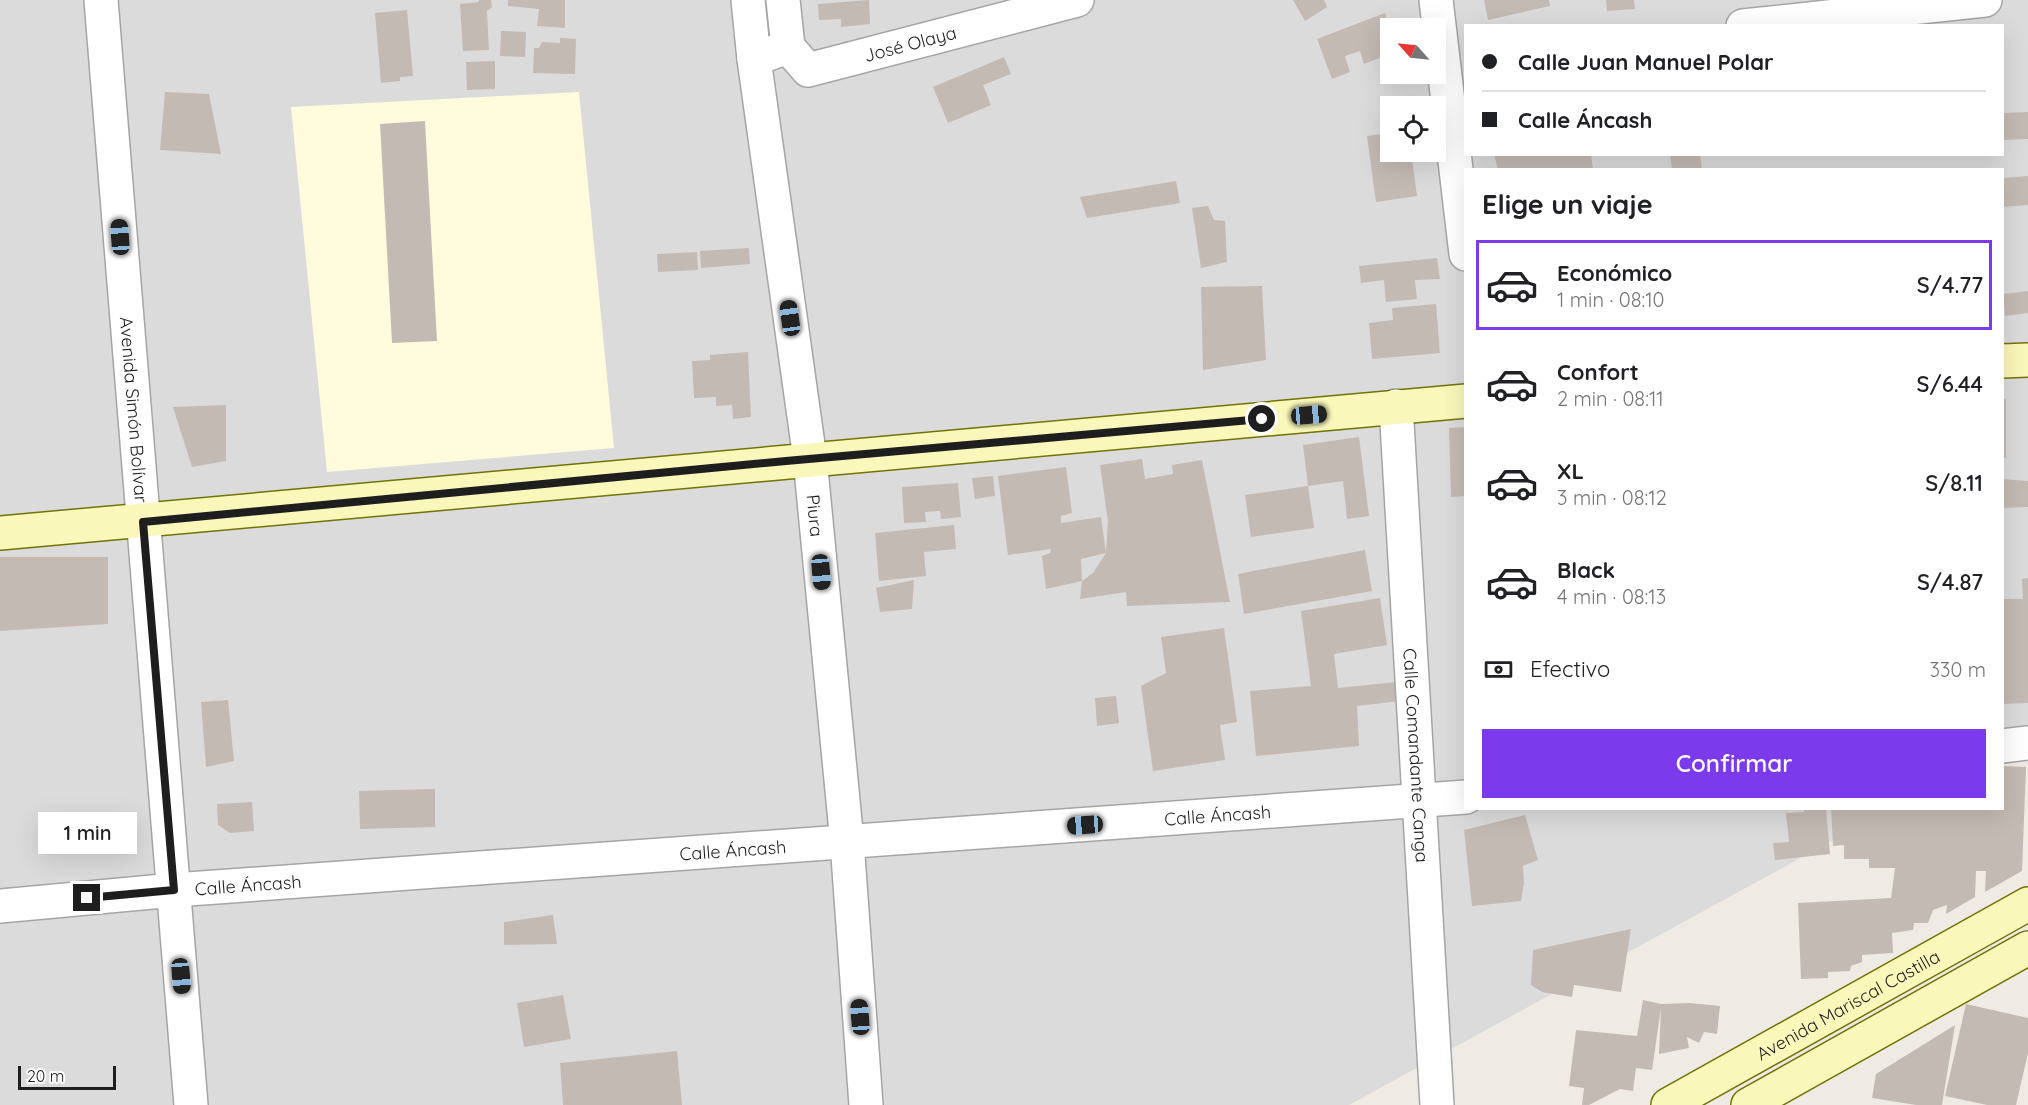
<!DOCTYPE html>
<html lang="es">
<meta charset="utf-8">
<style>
body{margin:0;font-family:Quicksand,sans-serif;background:#f6f6f6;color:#202124;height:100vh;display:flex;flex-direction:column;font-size:22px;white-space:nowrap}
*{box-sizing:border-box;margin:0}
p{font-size:20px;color:#757577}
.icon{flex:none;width:33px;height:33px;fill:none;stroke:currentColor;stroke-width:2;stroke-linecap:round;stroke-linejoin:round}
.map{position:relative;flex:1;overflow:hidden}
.sheet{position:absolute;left:1464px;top:168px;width:540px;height:642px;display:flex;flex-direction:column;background:#fff;border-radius:0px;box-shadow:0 6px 24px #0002}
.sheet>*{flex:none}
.guide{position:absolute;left:1464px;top:24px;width:540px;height:132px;border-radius:0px;box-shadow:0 6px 24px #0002;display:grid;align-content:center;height:132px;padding:0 18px;background:#fff}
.needle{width:39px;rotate:297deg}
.controls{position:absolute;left:1380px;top:18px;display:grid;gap:12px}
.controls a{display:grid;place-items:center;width:66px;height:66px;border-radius:0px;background:#fff;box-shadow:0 6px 24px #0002;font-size:30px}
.scale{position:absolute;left:18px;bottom:15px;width:98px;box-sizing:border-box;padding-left:6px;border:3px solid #1e1e1e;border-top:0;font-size:16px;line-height:21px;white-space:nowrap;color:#1e1e1e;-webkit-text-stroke:4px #fff;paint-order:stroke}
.end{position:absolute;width:27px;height:27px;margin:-14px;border:8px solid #1e1e1e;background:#fff;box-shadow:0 0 0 3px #fff}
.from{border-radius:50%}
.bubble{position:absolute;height:42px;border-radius:0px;background:#fff;box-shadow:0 6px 24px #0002;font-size:20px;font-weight:600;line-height:42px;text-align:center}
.car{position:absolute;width:18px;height:36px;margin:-18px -9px;border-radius:8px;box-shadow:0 0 4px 2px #0007;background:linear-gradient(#222 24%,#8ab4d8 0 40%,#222 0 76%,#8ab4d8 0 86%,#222 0)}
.guide b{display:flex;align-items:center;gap:21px;height:57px;font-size:22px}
.guide b+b{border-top:2px solid #e0e0e0}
.guide i{width:15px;height:15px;background:#202124}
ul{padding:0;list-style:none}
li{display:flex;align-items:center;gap:18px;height:90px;margin:0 12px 9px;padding:0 6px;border:3px solid transparent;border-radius:0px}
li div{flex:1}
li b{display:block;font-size:22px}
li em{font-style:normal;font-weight:600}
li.on{border-color:#7c3aed}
li>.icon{width:54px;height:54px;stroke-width:1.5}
h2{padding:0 18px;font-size:27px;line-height:72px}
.pay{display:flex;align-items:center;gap:15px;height:66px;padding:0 18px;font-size:22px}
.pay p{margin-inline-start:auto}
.primary-button{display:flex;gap:12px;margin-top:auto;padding:12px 18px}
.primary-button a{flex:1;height:69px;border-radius:0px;background:#7c3aed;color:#fff;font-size:24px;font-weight:600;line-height:69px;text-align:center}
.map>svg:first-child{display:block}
</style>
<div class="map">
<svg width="2028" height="1105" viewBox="0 0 2028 1105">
<rect width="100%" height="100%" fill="#efebe4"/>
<!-- residential -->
<path fill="#dcdbdb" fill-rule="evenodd" d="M0,0H2028V733L2003,747L2002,170H1466V808L1890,809L1349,1105H0ZM1466,26H2002V154H1466ZM1390,28H1436V74H1390ZM1390,106H1436V152H1390Z"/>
<!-- education -->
<polygon fill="#fffcde" points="579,92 614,448 327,472 291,107"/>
<!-- building -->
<g fill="#c4bab4">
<polygon points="479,0 491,0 492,7 487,11 489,50 463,51 460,4 479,2"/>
<polygon points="508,0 565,0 565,28 537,26 539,9 508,6"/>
<polygon points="869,0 870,24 841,27 841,19 819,20 818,4"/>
<polygon points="1293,0 1324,0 1327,7 1305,21"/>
<polygon points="1484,0 1549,0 1550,6 1488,20"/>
<polygon points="1606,0 1634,0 1635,9 1607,11"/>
<polygon points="407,10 413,76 400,77 400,81 381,83 375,13"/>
<polygon points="1385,13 1390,30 1390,54 1364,64 1360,51 1345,56 1350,72 1332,79 1317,39"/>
<polygon points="501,31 526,32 525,57 500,56"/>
<polygon points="560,38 576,39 575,74 533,73 534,48 539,48 542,42 560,43"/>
<polygon points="1004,57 1011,74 983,85 991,105 948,123 933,87"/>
<polygon points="495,61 495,89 467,90 466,62"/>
<polygon points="165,92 209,94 221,154 160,150"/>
<polygon points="2028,112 2028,139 2002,140 2002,113"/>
<polygon points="425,121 437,341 392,343 380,124"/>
<polygon points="1390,133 1390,152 1411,152 1417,196 1376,202 1367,136"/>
<polygon points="1494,154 1591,154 1593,170 1498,170"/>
<polygon points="1670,154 1700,154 1702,170 1672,170"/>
<polygon points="2028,176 2028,205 2002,207 2002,178"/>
<polygon points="1176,181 1180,203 1087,218 1080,197"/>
<polygon points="1208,206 1214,220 1225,221 1227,262 1201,268 1192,208"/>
<polygon points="749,248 750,264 701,268 700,251"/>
<polygon points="697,252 698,270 658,272 657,254"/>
<polygon points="1437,258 1440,279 1415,280 1417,299 1386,302 1384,280 1361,283 1359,266"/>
<polygon points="1262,286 1266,360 1203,370 1201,287"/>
<polygon points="2028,291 2028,313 2005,316 2003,294"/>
<polygon points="1436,304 1440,353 1372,359 1369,323 1393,320 1392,308"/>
<polygon points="748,352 751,417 733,419 732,405 716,406 716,397 694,398 692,361 710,360 710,355"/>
<rect x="2002" y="399" width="4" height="59"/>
<polygon points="226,405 226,461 192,467 173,407"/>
<polygon points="1466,427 1466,496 1451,497 1449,428"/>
<polygon points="1359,437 1369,516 1347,519 1343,481 1308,486 1303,445"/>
<polygon points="1142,459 1145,479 1173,474 1172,465 1202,460 1230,602 1127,606 1126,592 1080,599 1082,581 1093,573 1106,553 1081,559 1082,581 1046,589 1042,556 1050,553 1051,549 1008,555 998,476 1066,467 1072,513 1061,516 1061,523 1101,517 1106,553 1108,521 1100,465"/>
<polygon points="993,476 995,496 975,499 972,478"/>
<polygon points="2002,479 2028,481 2028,507 2002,508"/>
<polygon points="958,483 961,517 941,519 940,511 925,512 926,522 904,523 902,487"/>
<polygon points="1308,486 1314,528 1251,537 1245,495"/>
<polygon points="954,525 956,549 924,552 926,576 879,581 875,533"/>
<polygon points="1365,550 1372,591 1244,614 1238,574"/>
<polygon points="0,557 108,557 108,624 0,631"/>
<polygon points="2028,578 2028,703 2002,704 2002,599 2023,599 2022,579"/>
<polygon points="914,580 912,609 880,612 876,588"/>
<polygon points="1380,598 1387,645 1334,654 1338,688 1397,682 1399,701 1357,706 1359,746 1256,756 1250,691 1311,686 1301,611"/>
<polygon points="1224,628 1237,722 1220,725 1225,760 1153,771 1141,686 1166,673 1161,637"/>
<polygon points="1116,696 1119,723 1097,726 1095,698"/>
<polygon points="228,700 234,761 206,767 201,702"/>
<polygon points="2002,766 2026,767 2022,871 1985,892 1986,871 1976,871 1975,897 1946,914 1947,905 1933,910 1928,923 1914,923 1913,930 1892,933 1893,953 1862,955 1862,962 1851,966 1850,971 1828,972 1828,978 1801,979 1798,903 1891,898 1895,868 1869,868 1869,859 1844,859 1844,845 1833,846 1831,808 2002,808"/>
<polygon points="435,789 435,827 360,829 359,791"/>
<polygon points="252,802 254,831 230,833 218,825 217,804"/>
<polygon points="1804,808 1826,808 1830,854 1775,860 1773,843 1789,842 1786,813 1804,812"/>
<polygon points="1525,815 1538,860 1523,866 1524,883 1521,901 1472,906 1464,830"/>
<polygon points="553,915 557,944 504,945 504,922"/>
<polygon points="1631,929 1621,992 1574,985 1572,997 1542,992 1531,985 1533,950"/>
<polygon points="563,995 571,1039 524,1047 517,1003"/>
<polygon points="1643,1000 1661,1004 1690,1003 1720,1006 1717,1034 1704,1032 1699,1043 1687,1037 1689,1048 1659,1054 1661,1008 1652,1070 1636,1068 1633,1091 1620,1089 1589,1105 1582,1105 1584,1088 1569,1086 1576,1030 1637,1036"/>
<polygon points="1966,1004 2028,1018 2028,1053 2016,1105 1987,1105 1945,1096"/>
<polygon points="1955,1025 1942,1105 1916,1105 1872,1098 1876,1074"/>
<polygon points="677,1051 682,1105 563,1105 560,1063"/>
</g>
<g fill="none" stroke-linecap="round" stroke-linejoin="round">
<defs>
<g id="street">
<path id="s1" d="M101,0L191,1105"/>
<path id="s2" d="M748,0L754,59L810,459L847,842L866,1105"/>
<polyline points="783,0 788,47"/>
<polyline points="1436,0 1466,254"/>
<polyline points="1743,26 1985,0"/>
<path id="s3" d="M754,59L788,47L808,70L1077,0"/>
<path id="s4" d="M1396,406L1437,1105"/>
<polyline points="2002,746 2028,743"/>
<path id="s5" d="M0,906L174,890L1466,797"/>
</g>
<g id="secondary">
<polyline points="2002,361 2028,360"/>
<polyline points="0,533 1466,401"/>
<path id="s6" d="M1668,1105L2028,904"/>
<polyline points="1748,1105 2028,948"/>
</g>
</defs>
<!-- street casing -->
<use href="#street" stroke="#a5a5a5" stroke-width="36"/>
<!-- secondary casing -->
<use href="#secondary" stroke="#707406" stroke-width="36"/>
<!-- street -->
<use href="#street" stroke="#fff" stroke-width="33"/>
<!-- secondary -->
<use href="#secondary" stroke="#f9f7b9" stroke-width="33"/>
</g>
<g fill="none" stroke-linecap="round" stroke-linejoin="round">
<!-- route -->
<polyline stroke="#1e1e1e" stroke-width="8" points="87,898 174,890 143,522 786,461 1262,419"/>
</g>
<g text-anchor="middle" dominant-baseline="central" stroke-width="5" stroke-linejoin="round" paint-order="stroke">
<!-- street labels -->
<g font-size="18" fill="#1e1e1e" stroke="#fff">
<text stroke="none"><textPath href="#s3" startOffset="172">José Olaya</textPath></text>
<text stroke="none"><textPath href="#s1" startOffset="411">Avenida Simón Bolívar</textPath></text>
<text stroke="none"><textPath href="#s2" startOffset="520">Piura</textPath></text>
<text stroke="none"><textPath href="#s4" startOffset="350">Calle Comandante Canga</textPath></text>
<text stroke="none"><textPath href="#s5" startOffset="1221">Calle Áncash</textPath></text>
<text stroke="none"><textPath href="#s5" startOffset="735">Calle Áncash</textPath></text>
<text stroke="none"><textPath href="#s5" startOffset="249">Calle Áncash</textPath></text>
<text stroke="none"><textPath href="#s6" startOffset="206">Avenida Mariscal Castilla</textPath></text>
</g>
</g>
</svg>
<div class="controls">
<a><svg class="needle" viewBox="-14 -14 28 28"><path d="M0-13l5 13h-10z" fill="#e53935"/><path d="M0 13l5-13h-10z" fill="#757577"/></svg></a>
<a><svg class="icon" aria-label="locate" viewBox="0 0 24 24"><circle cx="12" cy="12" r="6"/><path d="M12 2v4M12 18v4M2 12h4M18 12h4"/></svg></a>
</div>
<div class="scale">20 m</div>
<i class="end from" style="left:1262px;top:419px"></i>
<i class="end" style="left:87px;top:898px"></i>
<div class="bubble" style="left:38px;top:812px;width:99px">1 min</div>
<i class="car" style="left:120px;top:237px;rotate:356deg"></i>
<i class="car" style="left:790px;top:318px;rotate:352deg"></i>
<i class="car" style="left:1309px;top:415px;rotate:85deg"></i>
<i class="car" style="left:821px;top:572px;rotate:175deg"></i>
<i class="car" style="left:1085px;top:825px;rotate:266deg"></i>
<i class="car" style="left:181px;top:976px;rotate:175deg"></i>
<i class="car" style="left:860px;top:1017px;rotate:356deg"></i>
<div class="guide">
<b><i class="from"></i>Calle Juan Manuel Polar</b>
<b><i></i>Calle Áncash</b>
</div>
<section class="sheet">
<h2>Elige un viaje</h2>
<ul>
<li class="on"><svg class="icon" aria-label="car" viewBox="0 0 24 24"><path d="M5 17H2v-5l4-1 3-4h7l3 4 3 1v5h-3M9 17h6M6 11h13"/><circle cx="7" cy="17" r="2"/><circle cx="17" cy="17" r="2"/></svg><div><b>Económico</b><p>1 min · 08:10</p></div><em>S/4.77</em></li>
<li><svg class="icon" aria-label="car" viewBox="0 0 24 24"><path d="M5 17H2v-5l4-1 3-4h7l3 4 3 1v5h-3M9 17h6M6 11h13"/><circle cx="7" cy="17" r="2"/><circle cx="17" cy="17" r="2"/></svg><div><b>Confort</b><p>2 min · 08:11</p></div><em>S/6.44</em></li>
<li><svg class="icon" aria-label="car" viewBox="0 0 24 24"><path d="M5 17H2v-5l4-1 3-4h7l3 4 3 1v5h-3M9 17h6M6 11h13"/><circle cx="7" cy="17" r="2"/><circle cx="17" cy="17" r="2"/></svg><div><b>XL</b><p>3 min · 08:12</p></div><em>S/8.11</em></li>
<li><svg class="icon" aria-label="car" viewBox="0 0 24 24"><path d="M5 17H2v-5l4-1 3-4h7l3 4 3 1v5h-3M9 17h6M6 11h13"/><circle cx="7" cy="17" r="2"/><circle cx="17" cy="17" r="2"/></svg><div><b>Black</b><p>4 min · 08:13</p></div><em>S/4.87</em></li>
</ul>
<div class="pay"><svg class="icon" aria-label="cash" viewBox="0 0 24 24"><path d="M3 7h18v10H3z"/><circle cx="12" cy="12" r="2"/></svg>Efectivo<p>330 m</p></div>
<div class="primary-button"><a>Confirmar</a></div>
</section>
</div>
